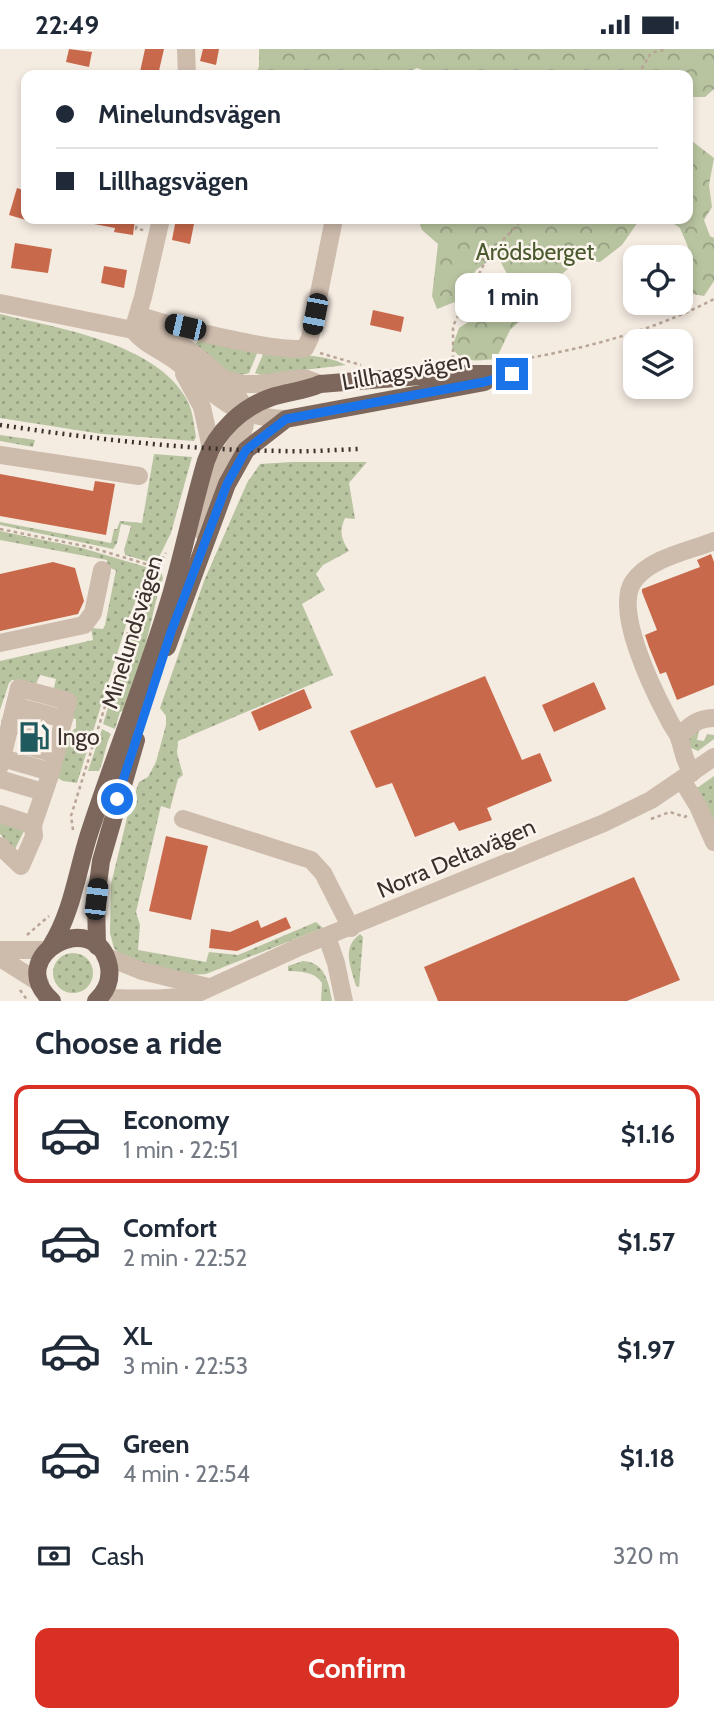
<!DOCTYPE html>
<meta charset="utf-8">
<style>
body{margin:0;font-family:Cabin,sans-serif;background:#f2f2f3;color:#1f2937;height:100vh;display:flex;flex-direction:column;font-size:26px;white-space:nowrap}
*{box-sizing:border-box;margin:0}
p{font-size:23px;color:#747a83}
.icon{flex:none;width:38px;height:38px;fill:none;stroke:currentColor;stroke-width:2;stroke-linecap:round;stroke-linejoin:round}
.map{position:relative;height:952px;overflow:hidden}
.drawer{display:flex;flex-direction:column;background:#fff;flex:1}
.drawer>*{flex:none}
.top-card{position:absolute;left:21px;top:21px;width:672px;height:154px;border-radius:14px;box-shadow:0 4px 10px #0003;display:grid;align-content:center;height:154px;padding:0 35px;background:#fff}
.buttons{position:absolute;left:623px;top:196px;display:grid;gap:14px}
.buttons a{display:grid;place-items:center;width:70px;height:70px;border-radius:14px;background:#fff;box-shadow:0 4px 10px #0003;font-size:35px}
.end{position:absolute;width:32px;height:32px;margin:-16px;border:9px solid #1a73e8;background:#fff;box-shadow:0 0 0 4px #fff}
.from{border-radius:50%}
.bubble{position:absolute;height:49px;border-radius:14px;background:#fff;box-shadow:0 4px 10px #0003;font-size:23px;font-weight:800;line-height:49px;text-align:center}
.car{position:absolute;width:21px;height:42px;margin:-21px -10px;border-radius:9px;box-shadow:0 0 5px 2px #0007;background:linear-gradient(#222 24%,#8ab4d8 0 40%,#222 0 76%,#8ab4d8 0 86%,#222 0)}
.top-card b{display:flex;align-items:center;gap:24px;height:66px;font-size:26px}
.top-card b+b{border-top:2px solid #e0e1e3}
.top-card i{width:18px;height:18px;background:#1f2937}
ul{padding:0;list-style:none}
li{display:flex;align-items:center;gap:21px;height:98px;margin:0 14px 10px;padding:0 21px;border:4px solid transparent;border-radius:14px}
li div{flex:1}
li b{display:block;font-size:26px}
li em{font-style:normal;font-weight:800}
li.on{border-color:#d93025}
li>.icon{width:63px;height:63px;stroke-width:1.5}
h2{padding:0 35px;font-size:32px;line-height:84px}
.pay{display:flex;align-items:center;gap:18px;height:77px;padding:0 35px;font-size:26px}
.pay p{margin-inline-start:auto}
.primary-button{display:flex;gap:14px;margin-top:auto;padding:14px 35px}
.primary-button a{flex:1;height:80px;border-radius:14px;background:#d93025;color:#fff;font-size:28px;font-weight:800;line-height:80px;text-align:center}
.status{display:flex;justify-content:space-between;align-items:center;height:49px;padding:0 35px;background:#fff;direction:ltr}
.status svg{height:19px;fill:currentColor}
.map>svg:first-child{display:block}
</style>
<div class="status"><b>22:49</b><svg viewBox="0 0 49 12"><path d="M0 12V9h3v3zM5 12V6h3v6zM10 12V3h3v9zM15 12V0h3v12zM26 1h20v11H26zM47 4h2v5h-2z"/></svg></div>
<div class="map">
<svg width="714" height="952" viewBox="0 0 714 952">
<defs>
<pattern id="grass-dots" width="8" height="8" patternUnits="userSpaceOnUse" patternTransform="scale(1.75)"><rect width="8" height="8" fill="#b8c4a0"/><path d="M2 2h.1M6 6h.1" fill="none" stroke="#97a083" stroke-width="1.8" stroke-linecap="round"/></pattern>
<pattern id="forest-crowns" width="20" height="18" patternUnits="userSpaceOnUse" patternTransform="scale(1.75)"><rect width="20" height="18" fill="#b8c4a0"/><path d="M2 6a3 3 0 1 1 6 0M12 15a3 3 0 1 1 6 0" fill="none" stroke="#97a083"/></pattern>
</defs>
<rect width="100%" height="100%" fill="#f4ebe1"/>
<!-- grass -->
<g fill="url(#grass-dots)">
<path d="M0,265C57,279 157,294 187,351C193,362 194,376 196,388L194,392L102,385L0,369Z"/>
<path d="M199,292L258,302L249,324C228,332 210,308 195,295Z"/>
<path d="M264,303C291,306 322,304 346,316L261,326L255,324Z"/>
<polygon points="0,386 35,391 33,398 0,392"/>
<polygon points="154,405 192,408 171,484 157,512 153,514 125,506 124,501 131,477 121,475 117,494 113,500 0,476 0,473 111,494 114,480 117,480 120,472 142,474"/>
<path d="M292,413H367L349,434L355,470L345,469C339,482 341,490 349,502L323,516L316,525L325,541L302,555L333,626L178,692L177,704L183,726L178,730L170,760L161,757L136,863L140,876L138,901L206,913L209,903L238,906L316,873L323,879L206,925L186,926L123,908L114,899L110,884L111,835L129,761L139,733L148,728L156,713L166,676V667L160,659L204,532L247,434L260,415Z"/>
<polygon points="0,482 82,499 146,518 150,521 128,570 77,734 63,732 58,729 68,682 72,682 76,679 76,670 71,669 76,654 73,645 54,639 56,630 40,626 36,635 12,631 9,634 0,661 0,612 93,591 91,579 103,580 105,576 116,521 106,518 107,511 0,491"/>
<polygon points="157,523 162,525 163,530 160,535 143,607 123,662 120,663 115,680 103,675 137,562"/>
<path d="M102,680L111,685C105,697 105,708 99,722H88Z"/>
<polygon points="695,681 699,682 697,691 704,692 707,685 714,686 714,690 698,702 689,698 687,686"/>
<polygon points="714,727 714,776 697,739"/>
<polygon points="0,768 24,782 15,800 0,785"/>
<path d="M360,885L363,888L359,938L356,937C351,918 341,899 360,885Z"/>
<circle cx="73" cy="924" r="20"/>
<path d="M303,912C325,913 329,934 332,952H321L322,934C314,922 301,923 288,922V917Z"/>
</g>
<!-- forest -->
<g fill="url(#forest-crowns)">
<polygon points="259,0 714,0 714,40 705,48 688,48 688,26 436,26 417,19 402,26 256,26 259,17"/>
<polygon points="688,89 714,109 709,136 712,158 704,171 710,187 714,189 714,232 704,247 686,244 681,239 681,217 688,198 680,179 667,170 688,170"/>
<path d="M418,170H640L622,196L600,213L580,210L539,244L525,267L510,281L496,310C479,311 461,316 452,298L459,279L500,252L507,225L497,206L476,221L460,251L437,260L432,247L438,195L422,181Z"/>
</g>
<!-- building -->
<g fill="#c8694b">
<polygon points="69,0 92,3 89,18 66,13"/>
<polygon points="145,0 164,0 158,26 140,23"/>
<polygon points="203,0 219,0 216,16 200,12"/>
<polygon points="17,139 26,142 26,171 9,166"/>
<polygon points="95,170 135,170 133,186 114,183 115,179 94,175"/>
<polygon points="176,170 195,170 190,195 172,191"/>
<polygon points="15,194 52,200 48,224 11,219"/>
<polygon points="104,217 127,221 124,239 101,234"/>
<polygon points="373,261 404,268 401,283 370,276"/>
<polygon points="0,425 93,442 95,432 115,435 106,486 0,467"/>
<polygon points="711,505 714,513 714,636 677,651 666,623 660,625 649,598 645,586 657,581 642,543 642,540 700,518 697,511"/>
<polygon points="53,513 75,519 84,552 78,565 0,582 0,525"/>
<polygon points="485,627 522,711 540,704 552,732 487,759 492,771 459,782 454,773 415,788 392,734 376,739 350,682"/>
<polygon points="594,633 606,660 554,683 542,656"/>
<polygon points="304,640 312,659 259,682 251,663"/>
<polygon points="166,787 208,797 191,871 149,862"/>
<polygon points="634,828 680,931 627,952 438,952 424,918"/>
<polygon points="286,868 291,879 237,902 209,899 211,880 230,883 258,871 261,879"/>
</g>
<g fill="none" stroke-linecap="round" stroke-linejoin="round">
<!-- minor-tunnel -->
<polyline stroke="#cfc6bd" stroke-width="18" stroke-dasharray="18 9" stroke-linecap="butt" points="24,697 38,700"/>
<!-- path -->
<g stroke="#b9a596" stroke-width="2.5" stroke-dasharray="3.5 3.5" stroke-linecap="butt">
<polyline points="638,26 651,4 667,0"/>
<polyline points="138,170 136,180 144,181"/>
<polyline points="320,304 361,316"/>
<polyline points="453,310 453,277 488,207 523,170"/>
<path d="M517,311C584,300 653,282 714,250"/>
<polyline points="0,480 89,498 156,518"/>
<polyline points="651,770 670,763 685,768 687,766"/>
<polyline points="73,781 71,767 132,570 147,535 166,504"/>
<polyline points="27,886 49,867"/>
<polyline points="20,941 28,952"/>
</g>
<!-- minor -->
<g stroke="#cdbbac" stroke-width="18">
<polyline points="186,0 187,26"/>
<path d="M0,254L133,281C163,281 181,294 204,313C223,329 256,355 242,384C237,395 229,405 223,416C212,438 209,460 203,483"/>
<path d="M138,266C167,276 279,305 305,299L310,289L334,170"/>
<polyline points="134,278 143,248 161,170"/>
<path d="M133,281C147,298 161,300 177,313C220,347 226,367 286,370"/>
<polyline points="184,325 202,358 211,399"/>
<polyline points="224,330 244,335 259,335 304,329 320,335"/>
<polyline points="0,406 139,427"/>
<polyline points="0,594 84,576 93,564 102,521"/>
<polyline points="15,657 64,670"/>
<polyline points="10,674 31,680"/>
<path d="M679,689C688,677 698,669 714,669"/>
<polyline points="38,700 56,705"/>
<polyline points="2,709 51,723"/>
<polyline points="0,717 19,639 68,652 51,723 33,776 34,787 21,817 0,797"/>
<path d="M692,724C684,712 683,701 679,688C676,682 671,676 668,669C653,641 614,562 633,533C649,509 689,502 714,492"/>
<polyline points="0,730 43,743"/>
<polyline points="682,731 698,757 714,793"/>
<polyline points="0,765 33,776"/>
<polyline points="183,770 311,811 323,824 351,879"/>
<polyline points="327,888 336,914 344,952"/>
<polyline points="0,901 47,901"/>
<polyline points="105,907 142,922 208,938"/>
<polyline points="0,909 40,934"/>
<path d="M100,949C131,949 166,952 196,945L297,899L604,774L651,751L714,708"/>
</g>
<!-- major -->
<g stroke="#7d675c" stroke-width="18">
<polyline points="167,598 227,435 246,401 286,370 485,333"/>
<path d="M51,897C73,862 77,821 90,782C116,703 147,626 171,546C184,501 193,456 206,412C216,383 242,358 272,348C288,343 304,342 320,335L446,325H512"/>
<polyline points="97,897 96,850 101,812 136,691"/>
<path d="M52,952C1,906 98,856 109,918C111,931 106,943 96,952"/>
</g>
<!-- rail -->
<path stroke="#3b302b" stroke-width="4.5" stroke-dasharray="2 5" stroke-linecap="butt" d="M0,376C94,390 188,401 283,402C307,403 333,401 358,400"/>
</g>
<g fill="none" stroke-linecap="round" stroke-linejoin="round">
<!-- route -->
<polyline stroke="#1a73e8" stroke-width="9" points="117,750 171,583 227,435 246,401 286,370 484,333 512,325"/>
</g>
<!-- icons -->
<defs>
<symbol id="fuel-bare" viewBox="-9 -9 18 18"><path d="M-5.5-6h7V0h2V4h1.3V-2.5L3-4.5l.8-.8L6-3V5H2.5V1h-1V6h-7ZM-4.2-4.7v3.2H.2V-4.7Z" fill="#1f5a5e" stroke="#fbf5ee" stroke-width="2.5" paint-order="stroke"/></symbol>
</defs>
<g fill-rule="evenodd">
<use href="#fuel-bare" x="12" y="666" width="44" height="44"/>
</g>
<g text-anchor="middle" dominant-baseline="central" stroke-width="5" stroke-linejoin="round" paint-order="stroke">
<!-- park labels -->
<g font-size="23" fill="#4a5a2e" stroke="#fbf5ee">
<text x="535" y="203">Arödsberget</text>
</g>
<!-- street labels -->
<g font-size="23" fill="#3b302b" stroke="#fbf5ee">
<text transform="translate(406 322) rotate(-10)">Lillhagsvägen</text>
<text transform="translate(132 583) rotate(-73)">Minelundsvägen</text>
<text transform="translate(456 809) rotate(-23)">Norra Deltavägen</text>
</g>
<!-- poi labels -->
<g font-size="23" fill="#3b302b" stroke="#fbf5ee" text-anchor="start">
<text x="57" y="688">Ingo</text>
</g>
</g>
</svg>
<div class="buttons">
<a><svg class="icon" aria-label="locate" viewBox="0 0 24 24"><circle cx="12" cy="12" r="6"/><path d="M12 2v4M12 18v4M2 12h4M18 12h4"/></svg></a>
<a><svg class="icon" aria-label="layers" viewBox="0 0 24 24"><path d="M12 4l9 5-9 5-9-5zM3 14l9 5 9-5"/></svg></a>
</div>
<i class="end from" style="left:117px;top:750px"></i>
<i class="end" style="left:512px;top:325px"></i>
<div class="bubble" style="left:455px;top:224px;width:116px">1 min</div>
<i class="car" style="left:315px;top:265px;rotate:191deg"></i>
<i class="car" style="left:185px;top:278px;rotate:283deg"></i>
<i class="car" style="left:96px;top:850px;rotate:7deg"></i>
<div class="top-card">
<b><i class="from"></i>Minelundsvägen</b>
<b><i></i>Lillhagsvägen</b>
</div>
</div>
<section class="drawer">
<h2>Choose a ride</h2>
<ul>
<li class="on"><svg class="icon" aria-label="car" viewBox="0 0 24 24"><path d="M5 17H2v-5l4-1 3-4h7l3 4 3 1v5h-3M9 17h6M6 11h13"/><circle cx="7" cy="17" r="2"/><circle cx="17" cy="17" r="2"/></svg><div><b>Economy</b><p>1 min · 22:51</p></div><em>$1.16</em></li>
<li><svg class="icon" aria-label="car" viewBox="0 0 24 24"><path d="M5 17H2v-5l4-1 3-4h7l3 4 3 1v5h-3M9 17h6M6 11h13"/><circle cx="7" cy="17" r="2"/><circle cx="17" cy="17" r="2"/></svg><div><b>Comfort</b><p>2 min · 22:52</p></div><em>$1.57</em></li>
<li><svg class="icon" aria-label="car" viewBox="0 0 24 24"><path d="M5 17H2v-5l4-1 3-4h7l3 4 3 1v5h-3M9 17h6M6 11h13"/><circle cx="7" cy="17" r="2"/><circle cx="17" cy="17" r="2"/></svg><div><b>XL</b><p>3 min · 22:53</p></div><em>$1.97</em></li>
<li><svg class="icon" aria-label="car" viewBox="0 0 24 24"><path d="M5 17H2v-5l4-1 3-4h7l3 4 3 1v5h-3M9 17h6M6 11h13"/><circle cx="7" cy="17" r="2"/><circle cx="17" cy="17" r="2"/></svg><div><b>Green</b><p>4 min · 22:54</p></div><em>$1.18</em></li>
</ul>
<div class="pay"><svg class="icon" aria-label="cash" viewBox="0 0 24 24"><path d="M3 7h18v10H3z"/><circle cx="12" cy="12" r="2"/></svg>Cash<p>320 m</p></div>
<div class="primary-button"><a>Confirm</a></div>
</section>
